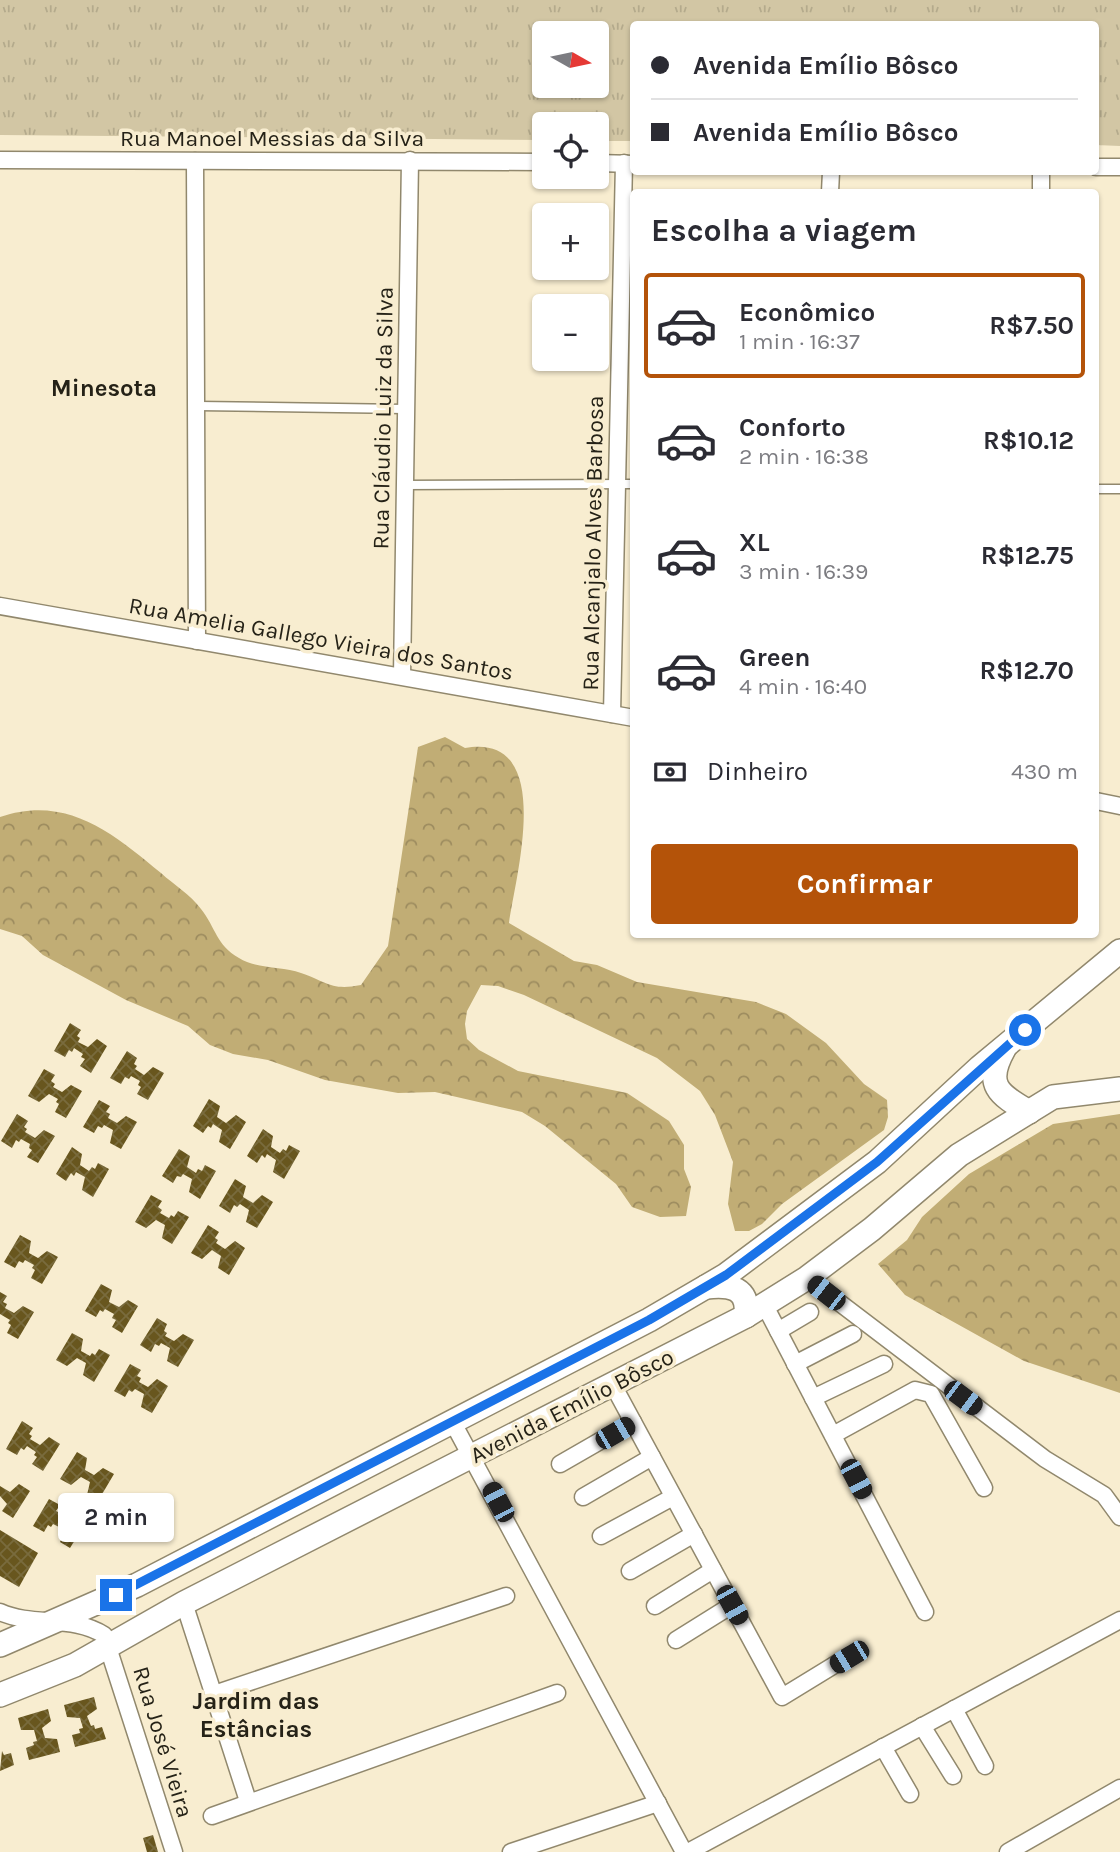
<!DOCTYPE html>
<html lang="pt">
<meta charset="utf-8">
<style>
body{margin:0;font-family:Karla,sans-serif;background:#f7f7f7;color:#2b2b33;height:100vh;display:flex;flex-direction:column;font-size:26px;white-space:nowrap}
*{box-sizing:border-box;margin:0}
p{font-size:23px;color:#7c7c81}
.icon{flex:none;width:38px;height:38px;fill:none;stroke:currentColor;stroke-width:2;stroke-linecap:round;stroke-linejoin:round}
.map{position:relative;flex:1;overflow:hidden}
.panel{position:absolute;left:630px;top:189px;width:469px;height:749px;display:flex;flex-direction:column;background:#fff;border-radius:7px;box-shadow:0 2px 5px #0004}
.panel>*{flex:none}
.banner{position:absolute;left:630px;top:21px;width:469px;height:154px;border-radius:7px;box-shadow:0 2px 5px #0004;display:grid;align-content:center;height:154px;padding:0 21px;background:#fff}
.needle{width:46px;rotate:99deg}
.fabs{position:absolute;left:532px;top:21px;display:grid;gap:14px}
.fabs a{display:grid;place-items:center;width:77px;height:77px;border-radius:7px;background:#fff;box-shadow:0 2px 5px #0004;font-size:35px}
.end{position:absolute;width:32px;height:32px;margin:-16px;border:9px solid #1a73e8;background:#fff;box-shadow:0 0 0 4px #fff}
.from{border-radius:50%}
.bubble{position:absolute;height:49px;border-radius:7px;background:#fff;box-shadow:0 2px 5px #0004;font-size:23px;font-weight:700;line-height:49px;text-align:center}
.car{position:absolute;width:21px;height:42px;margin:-21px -10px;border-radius:9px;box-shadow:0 0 5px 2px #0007;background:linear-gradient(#222 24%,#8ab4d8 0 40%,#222 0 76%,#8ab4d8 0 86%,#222 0)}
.banner b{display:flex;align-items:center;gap:24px;height:66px;font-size:26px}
.banner b+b{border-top:2px solid #e1e1e2}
.banner i{width:18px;height:18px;background:#2b2b33}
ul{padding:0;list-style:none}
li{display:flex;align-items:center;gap:21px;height:105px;margin:0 14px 10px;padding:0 7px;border:4px solid transparent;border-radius:7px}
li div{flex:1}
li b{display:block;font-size:26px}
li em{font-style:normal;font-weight:700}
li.active{border-color:#b45309}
li>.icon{width:63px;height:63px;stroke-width:1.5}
h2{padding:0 21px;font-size:32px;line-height:84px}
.pay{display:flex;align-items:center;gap:18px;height:77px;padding:0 21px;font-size:26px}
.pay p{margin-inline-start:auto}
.cta{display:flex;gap:14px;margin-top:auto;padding:14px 21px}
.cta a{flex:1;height:80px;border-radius:7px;background:#b45309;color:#fff;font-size:28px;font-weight:700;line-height:80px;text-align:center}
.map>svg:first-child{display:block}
</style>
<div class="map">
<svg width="1120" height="1852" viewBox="0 0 1120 1852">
<defs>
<pattern id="grass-tufts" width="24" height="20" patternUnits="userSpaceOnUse" patternTransform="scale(1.75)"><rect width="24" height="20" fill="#d2c6a4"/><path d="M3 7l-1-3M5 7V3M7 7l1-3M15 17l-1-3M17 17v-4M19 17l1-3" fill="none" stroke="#b4aa8c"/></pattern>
<pattern id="forest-crowns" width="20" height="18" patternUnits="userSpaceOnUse" patternTransform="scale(1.75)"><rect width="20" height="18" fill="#c1ad75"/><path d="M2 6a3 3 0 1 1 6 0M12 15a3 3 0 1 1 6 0" fill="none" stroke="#9d8c5f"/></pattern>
<pattern id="building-cross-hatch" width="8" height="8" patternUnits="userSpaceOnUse" patternTransform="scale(1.75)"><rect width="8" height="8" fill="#68561e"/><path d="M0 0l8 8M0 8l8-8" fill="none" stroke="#796b3d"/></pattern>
</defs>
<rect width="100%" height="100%" fill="#f8edd0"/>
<!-- grass -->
<path fill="url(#grass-tufts)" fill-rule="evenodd" d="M0,0H1120V146L1096,145V24H634L633,141H597V124H544V140L0,135ZM544,33H597V86H544Z"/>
<!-- forest -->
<g fill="url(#forest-crowns)">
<path d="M445,737L465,748C557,732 515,878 509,923L574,961L597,965L637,982L756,1002L786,1014L826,1043L864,1084L887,1100L888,1117L884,1130L782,1204L762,1224L749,1231H735L728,1204L733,1162L715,1115L700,1091L657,1058L524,995L498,986L481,985L467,1011L465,1024L467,1039L479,1050L518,1071L627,1093L669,1121L684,1145V1169L691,1187L686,1216L660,1217L632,1207L616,1184L545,1126L522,1112L435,1092L398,1093L325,1080L268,1060L233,1054L210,1045L188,1026L126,1000L43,955L22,936L0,929V817C66,794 113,833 161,873C174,885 190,894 201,909C216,928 216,945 239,958C256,969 282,966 301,973C327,982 331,991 361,985L388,946L418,747Z"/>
<polygon points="1120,1114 1120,1393 1024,1361 905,1295 878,1264 907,1240 922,1217 969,1174 1053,1124"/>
</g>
<!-- building -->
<g fill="url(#building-cross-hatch)">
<polygon points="70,1023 81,1030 77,1036 80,1038 78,1042 88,1047 97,1039 107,1046 91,1073 80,1066 85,1059 81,1057 83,1054 74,1048 72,1052 69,1050 65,1057 54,1051"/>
<polygon points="127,1051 137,1058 134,1064 137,1066 135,1069 144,1075 153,1067 164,1073 148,1100 137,1094 141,1087 138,1085 140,1081 131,1076 129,1079 125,1077 121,1084 110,1078"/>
<polygon points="44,1069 55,1075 51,1081 55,1084 53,1087 62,1092 71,1085 82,1091 66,1118 55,1112 59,1104 56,1102 58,1099 49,1094 39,1102 28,1096"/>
<polygon points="209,1099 220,1106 217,1117 226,1123 236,1115 246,1122 230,1149 219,1142 222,1130 213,1124 211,1128 208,1126 203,1133 193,1126"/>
<polygon points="99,1100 110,1106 106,1112 110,1114 108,1118 117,1123 126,1116 137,1122 121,1149 110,1143 113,1130 104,1125 102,1128 98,1126 94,1133 83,1127"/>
<polygon points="17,1114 28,1121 24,1127 27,1129 25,1132 35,1138 44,1130 55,1136 38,1163 27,1157 32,1150 29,1148 30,1144 21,1139 19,1142 16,1140 12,1148 1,1141"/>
<polygon points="263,1129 273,1136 271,1147 280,1153 283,1149 286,1151 289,1145 300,1151 284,1179 273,1172 276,1160 267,1154 265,1158 262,1155 257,1163 247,1156"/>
<polygon points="72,1147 82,1154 80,1165 89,1171 92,1167 95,1169 98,1163 109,1169 93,1197 82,1190 85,1177 76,1172 74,1176 71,1173 66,1181 56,1174"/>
<polygon points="179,1149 190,1156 187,1167 196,1173 198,1169 202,1171 205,1165 216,1171 200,1199 189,1192 192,1179 183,1174 181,1177 177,1176 173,1183 162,1176"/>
<polygon points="235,1179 246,1186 243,1197 253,1203 262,1195 273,1202 257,1228 246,1222 249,1210 240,1204 237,1207 234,1205 230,1213 219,1206"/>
<polygon points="151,1195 162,1201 158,1207 162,1210 160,1213 169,1218 171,1215 174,1217 178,1211 189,1217 172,1244 162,1238 165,1225 156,1220 146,1228 135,1222"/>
<polygon points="208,1225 219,1232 215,1238 218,1240 216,1243 225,1249 235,1241 245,1248 229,1275 218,1268 221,1256 212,1250 202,1259 191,1253"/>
<polygon points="20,1235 31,1241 29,1253 38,1258 47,1251 58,1257 42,1284 31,1278 35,1270 32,1268 34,1265 25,1260 23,1263 19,1261 15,1268 4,1262"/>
<polygon points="101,1284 112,1290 109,1302 119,1307 128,1300 138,1306 122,1333 112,1327 116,1320 112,1318 114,1314 105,1309 103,1312 100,1310 96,1317 85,1311"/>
<polygon points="0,1292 7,1296 3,1302 7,1304 5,1308 14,1313 23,1306 34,1312 18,1339 7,1333 11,1325 8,1323 10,1320 0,1314"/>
<polygon points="157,1318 167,1324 164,1331 167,1333 165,1336 174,1341 183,1334 194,1340 178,1367 167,1361 170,1348 161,1343 159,1346 155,1344 151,1352 140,1345"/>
<polygon points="72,1333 83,1339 81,1351 90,1356 92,1353 95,1355 99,1349 110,1355 94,1382 83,1375 86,1363 77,1358 67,1366 56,1360"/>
<polygon points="130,1364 141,1370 137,1376 141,1378 139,1382 148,1387 157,1379 168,1386 152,1413 141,1407 144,1394 135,1389 132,1392 129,1390 125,1397 114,1391"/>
<polygon points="22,1421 33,1428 29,1434 32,1436 30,1439 40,1445 49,1437 60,1444 43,1471 32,1464 37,1457 34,1455 36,1452 27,1446 24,1450 21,1448 17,1455 6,1449"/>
<polygon points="77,1452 87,1458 85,1470 94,1475 103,1468 114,1474 98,1501 87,1495 90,1482 81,1477 71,1485 60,1479"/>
<polygon points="19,1484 30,1491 13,1518 2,1511 7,1504 0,1496 0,1486 10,1492"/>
<polygon points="49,1499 60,1505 56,1511 60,1513 58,1517 67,1522 76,1514 87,1521 70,1548 60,1542 64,1534 61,1532 63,1529 53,1524 51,1527 48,1525 44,1532 33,1526"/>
<polygon points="0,1530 38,1553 19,1587 0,1576"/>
<polygon points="94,1697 97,1709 87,1716 91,1726 94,1725 95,1729 102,1727 106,1739 75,1747 72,1735 80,1733 79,1729 83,1728 80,1718 67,1717 64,1705"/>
<polygon points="48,1709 51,1721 42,1728 45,1738 57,1739 60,1752 29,1760 26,1748 34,1745 33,1742 37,1741 34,1730 21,1730 18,1718"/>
<polygon points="2,1751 4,1755 11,1753 14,1765 0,1771"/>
<polygon points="153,1835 158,1852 147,1852 143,1838"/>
</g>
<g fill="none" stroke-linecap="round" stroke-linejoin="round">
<defs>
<g id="service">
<polyline points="198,406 405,409"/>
<polyline points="404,485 634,484"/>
<polyline points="1096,489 1120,489"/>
</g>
<g id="minor">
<polyline points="0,160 544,162"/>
<polyline points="195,161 197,641"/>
<polyline points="597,163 634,164"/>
<polyline points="1096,167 1120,167"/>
<polyline points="830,192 831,172"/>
<polyline points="1041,192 1041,172"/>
<polyline points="0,606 634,718"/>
<polyline points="402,676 410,160"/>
<polyline points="612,714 624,163"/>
<polyline points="1096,801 1120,806"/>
<polyline points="807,1278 1045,1459 1104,1495 1120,1517"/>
<polyline points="764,1304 925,1612"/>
<polyline points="778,1331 810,1312"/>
<polyline points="795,1364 853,1334"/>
<polyline points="613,1385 782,1697 849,1656"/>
<polyline points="813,1398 884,1364"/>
<polyline points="452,1421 684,1852"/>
<polyline points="833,1435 915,1390 931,1394 984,1488"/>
<polyline points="560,1464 633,1422"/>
<polyline points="583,1497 652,1457"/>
<polyline points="601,1536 673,1497"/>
<polyline points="630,1571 694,1534"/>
<polyline points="184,1603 248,1801"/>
<polyline points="655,1606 713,1570"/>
<path d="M0,1612C33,1627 73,1615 104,1635L174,1852"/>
<polyline points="676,1640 732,1605"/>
<polyline points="214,1694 506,1596"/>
<polyline points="954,1709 985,1766"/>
<polyline points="922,1726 953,1776"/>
<polyline points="883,1747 910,1794"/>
<polyline points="212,1816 557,1693"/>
<polyline points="511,1852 658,1803"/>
<polyline points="688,1852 1120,1620"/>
<polyline points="1008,1852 1120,1788"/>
</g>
<g id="secondary">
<path d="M1004,1049C984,1085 998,1094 1029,1112"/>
<path d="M706,1287C731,1284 749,1288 746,1316"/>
<polyline points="0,1645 137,1585 649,1320 726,1275 877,1162 980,1067 1120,951"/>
<polyline points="0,1695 75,1665 184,1603 746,1316 807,1278 872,1229 959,1155 1053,1097 1120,1089"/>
</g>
</defs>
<!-- service casing -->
<use href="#service" stroke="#91886d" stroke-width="11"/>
<!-- minor casing -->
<use href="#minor" stroke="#91886d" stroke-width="19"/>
<!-- secondary casing -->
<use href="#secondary" stroke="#91886d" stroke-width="26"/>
<!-- service -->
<use href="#service" stroke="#fff" stroke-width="8"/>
<!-- minor -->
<use href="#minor" stroke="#fff" stroke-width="16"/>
<!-- secondary -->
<use href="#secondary" stroke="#fff" stroke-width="23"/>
</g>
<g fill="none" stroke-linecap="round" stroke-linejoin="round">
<!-- route -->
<polyline stroke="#1a73e8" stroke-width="9" points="116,1595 649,1320 726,1275 877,1162 1025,1030"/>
</g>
<g text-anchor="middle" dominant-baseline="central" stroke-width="7" stroke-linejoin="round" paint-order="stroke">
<!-- street labels -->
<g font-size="23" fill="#252217" stroke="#f8edd0">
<text x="272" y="138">Rua Manoel Messias da Silva</text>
<text transform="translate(383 418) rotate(-89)">Rua Cláudio Luiz da Silva</text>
<text transform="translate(593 543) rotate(-89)">Rua Alcanjalo Alves Barbosa</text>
<text transform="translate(321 639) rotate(10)">Rua Amelia Gallego Vieira dos Santos</text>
<text transform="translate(572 1406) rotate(-27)">Avenida Emílio Bôsco</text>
<text transform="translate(163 1742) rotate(73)">Rua José Vieira</text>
</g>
<!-- neighbourhood labels -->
<g font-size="24" font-weight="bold" fill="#252217" stroke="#f8edd0">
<text x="104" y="388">Minesota</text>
<text x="256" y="1701">Jardim das<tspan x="256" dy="28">Estâncias</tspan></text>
</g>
</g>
</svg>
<div class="fabs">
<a><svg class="needle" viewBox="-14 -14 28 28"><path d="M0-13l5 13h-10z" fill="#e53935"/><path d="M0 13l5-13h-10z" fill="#7c7c81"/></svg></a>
<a><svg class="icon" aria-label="locate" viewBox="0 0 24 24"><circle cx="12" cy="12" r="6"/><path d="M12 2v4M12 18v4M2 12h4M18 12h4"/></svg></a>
<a>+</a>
<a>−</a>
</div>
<i class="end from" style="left:1025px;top:1030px"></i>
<i class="end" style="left:116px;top:1595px"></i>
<div class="bubble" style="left:58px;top:1493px;width:116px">2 min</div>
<i class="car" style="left:826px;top:1293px;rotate:308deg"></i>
<i class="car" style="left:963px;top:1398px;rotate:127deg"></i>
<i class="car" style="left:615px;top:1433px;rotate:60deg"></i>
<i class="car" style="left:856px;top:1479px;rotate:152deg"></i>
<i class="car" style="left:498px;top:1502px;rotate:332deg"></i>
<i class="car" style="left:732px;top:1605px;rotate:151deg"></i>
<i class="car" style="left:849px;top:1657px;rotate:239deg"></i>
<div class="banner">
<b><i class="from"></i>Avenida Emílio Bôsco</b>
<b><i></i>Avenida Emílio Bôsco</b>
</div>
<section class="panel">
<h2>Escolha a viagem</h2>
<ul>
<li class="active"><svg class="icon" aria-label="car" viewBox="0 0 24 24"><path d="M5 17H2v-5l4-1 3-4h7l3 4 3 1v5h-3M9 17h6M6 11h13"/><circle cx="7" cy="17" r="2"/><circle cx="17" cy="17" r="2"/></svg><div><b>Econômico</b><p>1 min · 16:37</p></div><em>R$7.50</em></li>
<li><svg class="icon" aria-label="car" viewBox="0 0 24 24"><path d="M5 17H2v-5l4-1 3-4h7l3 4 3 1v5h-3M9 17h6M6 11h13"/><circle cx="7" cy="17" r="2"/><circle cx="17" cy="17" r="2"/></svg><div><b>Conforto</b><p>2 min · 16:38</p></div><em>R$10.12</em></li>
<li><svg class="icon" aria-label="car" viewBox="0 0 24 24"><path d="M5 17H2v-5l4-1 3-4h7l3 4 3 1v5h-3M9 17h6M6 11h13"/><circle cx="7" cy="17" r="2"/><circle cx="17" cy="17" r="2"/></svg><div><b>XL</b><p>3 min · 16:39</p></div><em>R$12.75</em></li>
<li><svg class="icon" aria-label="car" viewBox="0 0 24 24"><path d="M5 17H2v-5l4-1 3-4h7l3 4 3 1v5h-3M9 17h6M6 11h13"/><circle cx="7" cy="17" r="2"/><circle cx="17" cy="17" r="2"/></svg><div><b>Green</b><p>4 min · 16:40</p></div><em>R$12.70</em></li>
</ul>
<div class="pay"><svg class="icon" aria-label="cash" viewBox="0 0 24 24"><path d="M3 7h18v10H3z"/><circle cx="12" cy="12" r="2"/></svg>Dinheiro<p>430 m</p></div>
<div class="cta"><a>Confirmar</a></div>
</section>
</div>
